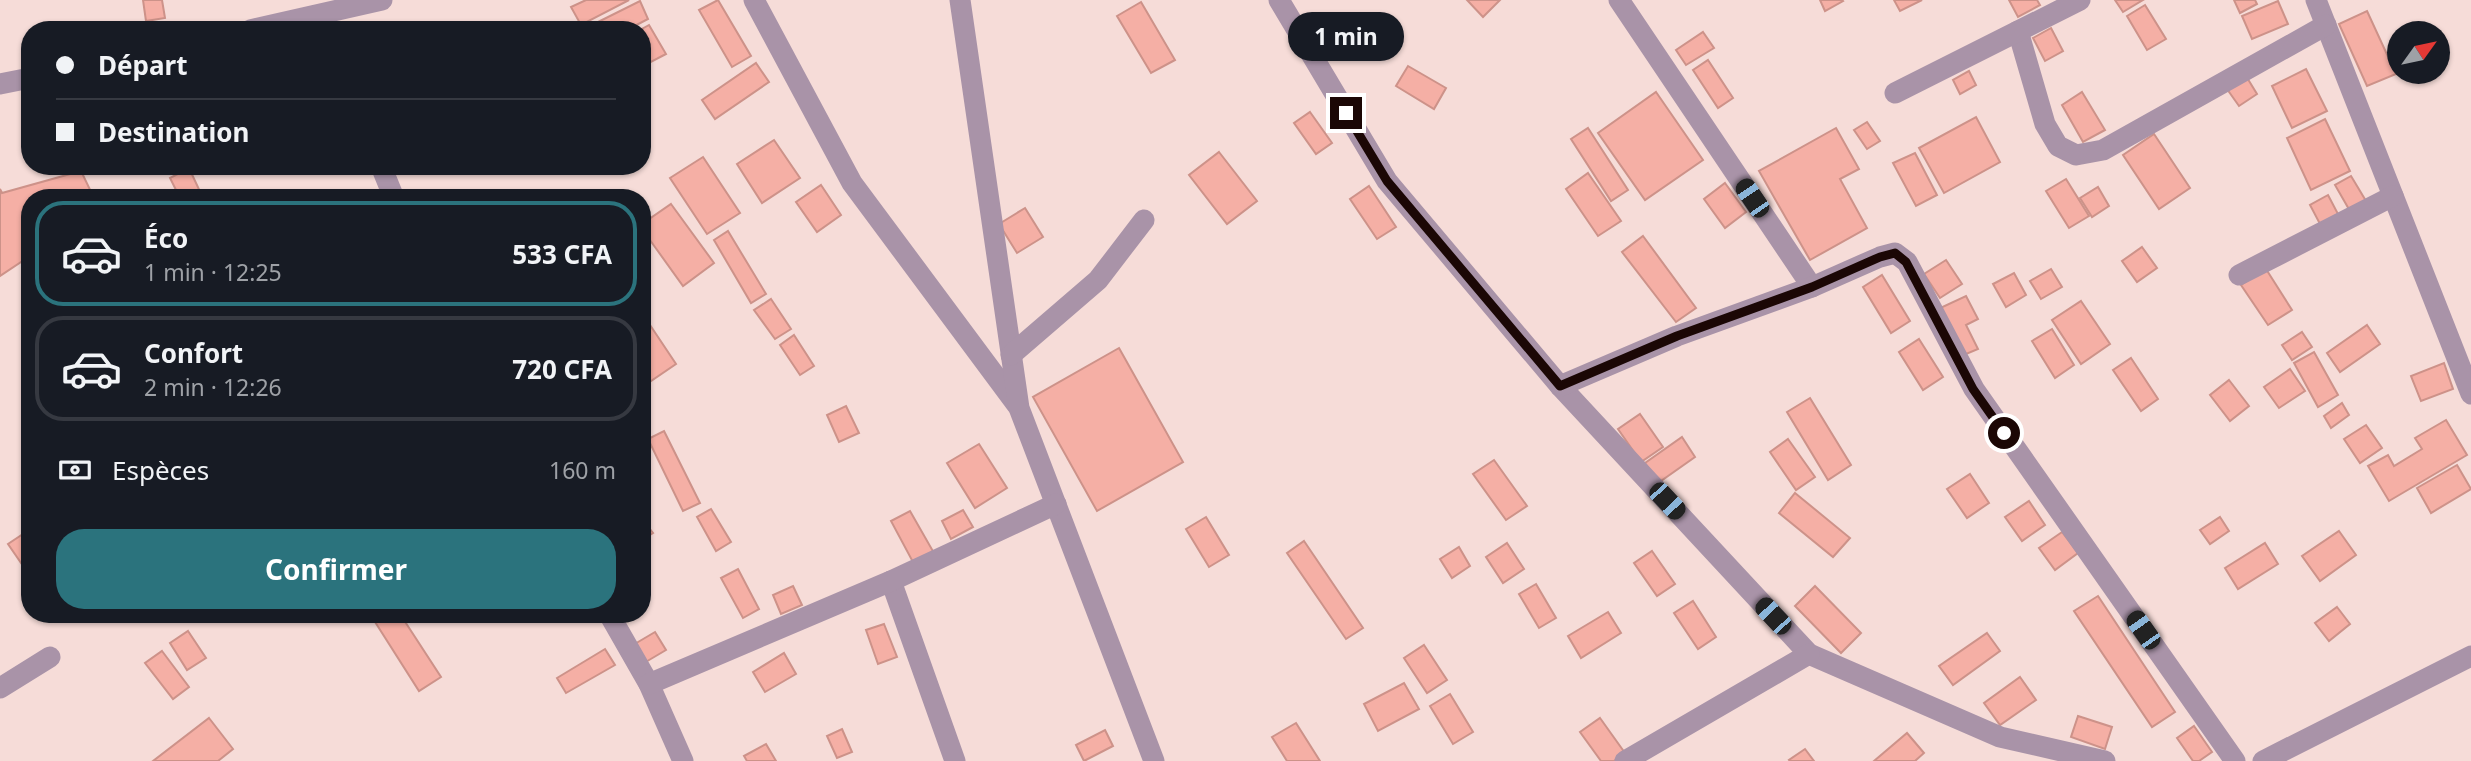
<!DOCTYPE html>
<html lang="fr">
<meta charset="utf-8">
<style>
body{margin:0;font-family:"Noto Sans",sans-serif;background:#242831;color:#f1f3f6;height:100vh;display:flex;flex-direction:column;font-size:26px;white-space:nowrap}
*{box-sizing:border-box;margin:0}
p{font-size:23px;color:#9ea1a6}
.icon{flex:none;width:38px;height:38px;fill:none;stroke:currentColor;stroke-width:2;stroke-linecap:round;stroke-linejoin:round}
.map{position:relative;flex:1;overflow:hidden}
.panel{position:absolute;left:21px;top:189px;width:630px;height:434px;display:flex;flex-direction:column;background:#171b24;border-radius:28px;box-shadow:0 2px 5px #0004}
.panel>*{flex:none}
.top-card{position:absolute;left:21px;top:21px;width:630px;height:154px;border-radius:28px;box-shadow:0 2px 5px #0004;display:grid;align-content:center;height:154px;padding:0 35px;background:#171b24}
.needle{width:46px;rotate:57deg}
.buttons{position:absolute;left:2387px;top:21px;display:grid;gap:14px}
.buttons a{display:grid;place-items:center;width:63px;height:63px;border-radius:50%;background:#171b24;box-shadow:0 2px 5px #0004;font-size:35px}
.end{position:absolute;width:32px;height:32px;margin:-16px;border:9px solid #1b0705;background:#fff;box-shadow:0 0 0 4px #fff}
.from{border-radius:50%}
.bubble{position:absolute;height:49px;border-radius:24px;background:#171b24;box-shadow:0 2px 5px #0004;font-size:23px;font-weight:700;line-height:49px;text-align:center}
.car{position:absolute;width:21px;height:42px;margin:-21px -10px;border-radius:9px;box-shadow:0 0 5px 2px #0007;background:linear-gradient(#222 24%,#8ab4d8 0 40%,#222 0 76%,#8ab4d8 0 86%,#222 0)}
.top-card b{display:flex;align-items:center;gap:24px;height:66px;font-size:26px}
.top-card b+b{border-top:2px solid #363941}
.top-card i{width:18px;height:18px;background:#f1f3f6}
ul{padding:12px 0 0;list-style:none}
li{display:flex;align-items:center;gap:21px;height:105px;margin:0 14px 10px;padding:0 21px;border:4px solid #363941;border-radius:28px}
li div{flex:1}
li b{display:block;font-size:26px}
li em{font-style:normal;font-weight:700}
li.current{border-color:#2b737d}
li>.icon{width:63px;height:63px;stroke-width:1.5}
.pay{display:flex;align-items:center;gap:18px;height:77px;padding:0 35px;font-size:26px}
.pay p{margin-inline-start:auto}
.cta{display:flex;gap:14px;margin-top:auto;padding:14px 35px}
.cta a{flex:1;height:80px;border-radius:28px;background:#2b737d;color:#fff;font-size:28px;font-weight:700;line-height:80px;text-align:center}
.map>svg:first-child{display:block}
</style>
<div class="map">
<svg width="2471" height="761" viewBox="0 0 2471 761">
<rect width="100%" height="100%" fill="#f6dcd8"/>
<!-- building -->
<g fill="#f5afa5" stroke="#cd9289" stroke-width="2">
<polygon points="143,0 162,0 165,18 146,21"/>
<polygon points="586,0 629,0 581,25 571,7"/>
<polygon points="718,0 751,56 732,67 699,10"/>
<polygon points="1467,0 1500,0 1483,17"/>
<polygon points="1820,0 1842,0 1843,1 1825,11"/>
<polygon points="1894,0 1922,0 1900,11"/>
<polygon points="2009,0 2037,0 2040,5 2018,17"/>
<polygon points="2115,0 2143,0 2123,12"/>
<polygon points="2234,0 2255,0 2257,4 2240,13"/>
<polygon points="640,1 648,19 627,30 582,30"/>
<polygon points="2278,1 2288,24 2252,39 2242,16"/>
<polygon points="1141,2 1175,60 1151,73 1117,16"/>
<polygon points="2145,5 2166,39 2147,50 2127,16"/>
<polygon points="2367,11 2396,74 2367,86 2339,24"/>
<polygon points="649,25 666,54 647,64 642,56 642,30 640,30"/>
<polygon points="2051,28 2063,51 2045,61 2033,38"/>
<polygon points="1703,32 1714,48 1686,65 1676,50"/>
<polygon points="1708,60 1733,98 1718,108 1693,70"/>
<polygon points="756,63 769,82 715,119 702,100"/>
<polygon points="1408,66 1446,88 1434,109 1396,86"/>
<polygon points="2306,69 2327,111 2292,128 2272,86"/>
<polygon points="1969,71 1976,85 1960,94 1953,80"/>
<polygon points="2246,76 2257,94 2239,106 2227,89"/>
<polygon points="1656,92 1703,160 1645,200 1598,133"/>
<polygon points="2082,92 2105,130 2083,142 2062,105"/>
<polygon points="1310,112 1332,143 1316,154 1294,123"/>
<polygon points="1976,117 2000,162 1944,193 1919,148"/>
<polygon points="2325,119 2350,171 2311,190 2287,138"/>
<polygon points="1867,122 1880,141 1867,149 1854,130"/>
<polygon points="1588,128 1628,190 1611,201 1571,139"/>
<polygon points="1836,128 1859,169 1840,179 1867,228 1810,260 1759,171"/>
<polygon points="2154,134 2190,188 2159,209 2123,155"/>
<polygon points="774,140 800,178 762,203 737,164"/>
<polygon points="1219,152 1257,201 1227,224 1189,175"/>
<polygon points="1915,153 1937,195 1916,206 1893,163"/>
<polygon points="703,157 740,213 707,234 670,178"/>
<polygon points="189,168 203,198 180,198 170,178"/>
<polygon points="81,171 94,198 30,198 30,256 0,276 0,189 2,193"/>
<polygon points="1588,173 1621,221 1598,236 1566,189"/>
<polygon points="2351,176 2366,201 2350,211 2335,185"/>
<polygon points="2066,179 2089,216 2069,228 2046,191"/>
<polygon points="1725,183 1746,212 1725,228 1704,199"/>
<polygon points="821,185 841,215 817,232 796,202"/>
<polygon points="1369,186 1396,227 1377,239 1350,199"/>
<polygon points="2098,187 2109,206 2092,217 2080,198"/>
<polygon points="2328,195 2338,214 2320,224 2310,205"/>
<polygon points="671,204 714,263 683,286 642,229 642,224"/>
<polygon points="1025,208 1043,237 1017,253 999,224"/>
<polygon points="728,231 766,294 751,303 714,240"/>
<polygon points="1643,236 1696,308 1676,322 1622,252"/>
<polygon points="2142,247 2157,268 2137,282 2122,261"/>
<polygon points="1946,260 1962,284 1940,298 1924,274"/>
<polygon points="2051,269 2062,287 2041,299 2030,281"/>
<polygon points="2266,269 2292,310 2268,325 2241,285"/>
<polygon points="2014,273 2026,295 2006,307 1993,284"/>
<polygon points="1882,275 1910,321 1891,333 1863,287"/>
<polygon points="1966,296 1978,319 1966,325 1978,349 1959,357 1936,310"/>
<polygon points="771,299 791,329 775,339 754,310"/>
<polygon points="2081,301 2110,344 2081,364 2052,320"/>
<polygon points="642,313 676,364 648,383 642,374"/>
<polygon points="2367,325 2380,344 2340,372 2327,353"/>
<polygon points="2052,329 2074,365 2055,378 2032,341"/>
<polygon points="2302,332 2312,347 2292,360 2282,345"/>
<polygon points="794,335 814,366 800,375 780,345"/>
<polygon points="1919,339 1943,377 1923,390 1899,352"/>
<polygon points="1119,348 1183,462 1097,511 1033,397"/>
<polygon points="2314,352 2338,395 2318,407 2294,363"/>
<polygon points="2131,358 2158,399 2141,411 2113,370"/>
<polygon points="2444,363 2453,389 2421,401 2411,376"/>
<polygon points="2290,369 2305,391 2279,408 2264,387"/>
<polygon points="2229,380 2249,406 2230,421 2210,395"/>
<polygon points="1810,398 1851,465 1828,480 1787,412"/>
<polygon points="2342,403 2349,415 2331,428 2324,416"/>
<polygon points="846,406 859,433 839,442 827,415"/>
<polygon points="1640,414 1663,447 1641,462 1618,429"/>
<polygon points="2446,420 2467,455 2389,501 2368,466 2388,455 2394,466 2422,449 2415,438"/>
<polygon points="2366,425 2382,448 2360,463 2344,439"/>
<polygon points="664,431 700,503 683,511 648,439"/>
<polygon points="1682,437 1695,457 1658,483 1645,463"/>
<polygon points="1788,439 1815,477 1796,490 1770,452"/>
<polygon points="979,444 1007,488 975,508 947,463"/>
<polygon points="1494,460 1527,506 1506,520 1473,474"/>
<polygon points="2457,465 2471,489 2431,513 2417,488"/>
<polygon points="1970,474 1989,503 1967,518 1947,489"/>
<polygon points="1795,493 1850,538 1833,557 1779,513"/>
<polygon points="2029,501 2045,525 2022,541 2005,517"/>
<polygon points="711,509 731,542 716,551 697,517"/>
<polygon points="963,510 973,527 951,539 942,521"/>
<polygon points="910,511 934,553 914,564 891,521"/>
<polygon points="1206,517 1229,555 1209,567 1186,529"/>
<polygon points="2220,517 2229,531 2210,544 2200,530"/>
<polygon points="642,519 653,533 642,540"/>
<polygon points="29,530 30,531 30,576 8,544"/>
<polygon points="2339,531 2356,555 2320,581 2302,556"/>
<polygon points="2062,532 2078,553 2055,570 2039,548"/>
<polygon points="1304,541 1363,628 1346,639 1287,553"/>
<polygon points="1507,543 1524,569 1503,583 1486,557"/>
<polygon points="2265,543 2278,564 2238,589 2225,568"/>
<polygon points="1459,547 1470,566 1452,578 1440,559"/>
<polygon points="1652,551 1675,584 1657,596 1634,563"/>
<polygon points="738,569 759,609 743,618 721,578"/>
<polygon points="1536,584 1556,618 1539,628 1519,594"/>
<polygon points="793,586 802,605 781,614 773,595"/>
<polygon points="1815,586 1861,633 1841,653 1795,606"/>
<polygon points="2098,596 2175,712 2152,727 2074,611"/>
<polygon points="1693,601 1716,637 1698,649 1674,613"/>
<polygon points="2337,607 2350,624 2329,641 2315,623"/>
<polygon points="1608,612 1621,633 1581,658 1568,636"/>
<polygon points="370,614 400,614 441,677 419,691"/>
<polygon points="884,624 897,657 878,664 866,630"/>
<polygon points="188,631 206,658 187,670 170,643"/>
<polygon points="655,632 666,650 644,663 633,645"/>
<polygon points="1987,633 2000,651 1953,685 1939,666"/>
<polygon points="1424,645 1447,680 1427,693 1404,658"/>
<polygon points="605,649 615,665 566,693 557,678"/>
<polygon points="162,651 189,687 173,699 145,663"/>
<polygon points="784,653 796,674 765,692 753,672"/>
<polygon points="2020,677 2036,700 2000,725 1984,703"/>
<polygon points="1404,683 1419,709 1378,731 1364,704"/>
<polygon points="1450,694 1473,732 1453,744 1430,706"/>
<polygon points="2078,716 2112,727 2105,749 2071,737"/>
<polygon points="209,718 233,749 218,761 153,761"/>
<polygon points="1600,718 1625,753 1614,761 1601,761 1580,732"/>
<polygon points="1296,723 1320,761 1287,761 1272,737"/>
<polygon points="2194,726 2212,752 2199,761 2193,761 2177,738"/>
<polygon points="842,729 852,752 837,758 827,736"/>
<polygon points="1105,730 1113,746 1084,761 1076,745"/>
<polygon points="1907,733 1924,753 1915,761 1874,761"/>
<polygon points="766,744 776,761 747,761 744,756"/>
<polygon points="1805,749 1814,761 1790,761 1789,760"/>
</g>
<g fill="none" stroke-linecap="round" stroke-linejoin="round">
<!-- minor -->
<g stroke="#a993a8" stroke-width="21">
<polyline points="754,0 852,183 1017,405"/>
<polyline points="960,0 1019,408 1154,761"/>
<polyline points="1279,0 1387,181 1560,386 1809,654 2000,737 2105,761"/>
<polyline points="1619,0 1812,287"/>
<polyline points="2316,0 2471,394"/>
<polyline points="250,30 382,0"/>
<polyline points="2018,31 2045,124 2058,146 2076,155 2103,150 2326,25"/>
<polyline points="0,84 30,78"/>
<polyline points="1895,93 2080,0"/>
<polyline points="381,166 394,198"/>
<polyline points="2239,275 2393,196"/>
<polyline points="1011,355 1098,280 1144,220"/>
<polyline points="1560,386 1677,336 1812,287 1880,257 1895,253 1907,262 1974,389 2235,761"/>
<polyline points="891,581 955,761"/>
<polyline points="609,614 649,684 683,761"/>
<polyline points="649,684 891,581 1056,504"/>
<polyline points="0,688 50,657"/>
<polyline points="1625,761 1809,654"/>
<polyline points="2263,761 2471,656"/>
</g>
</g>
<g fill="none" stroke-linecap="round" stroke-linejoin="round">
<!-- route -->
<polyline stroke="#1b0705" stroke-width="9" points="1346,113 1387,181 1560,386 1677,336 1812,287 1880,257 1895,253 1906,262 1973,389 2004,433"/>
</g>
</svg>
<div class="buttons">
<a><svg class="needle" viewBox="-14 -14 28 28"><path d="M0-13l5 13h-10z" fill="#e53935"/><path d="M0 13l5-13h-10z" fill="#9ea1a6"/></svg></a>
</div>
<i class="end from" style="left:2004px;top:433px"></i>
<i class="end" style="left:1346px;top:113px"></i>
<div class="bubble" style="left:1288px;top:12px;width:116px">1 min</div>
<i class="car" style="left:1752px;top:198px;rotate:326deg"></i>
<i class="car" style="left:1667px;top:501px;rotate:137deg"></i>
<i class="car" style="left:1773px;top:616px;rotate:317deg"></i>
<i class="car" style="left:2143px;top:630px;rotate:325deg"></i>
<div class="top-card">
<b><i class="from"></i>Départ</b>
<b><i></i>Destination</b>
</div>
<section class="panel">
<ul>
<li class="current"><svg class="icon" aria-label="car" viewBox="0 0 24 24"><path d="M5 17H2v-5l4-1 3-4h7l3 4 3 1v5h-3M9 17h6M6 11h13"/><circle cx="7" cy="17" r="2"/><circle cx="17" cy="17" r="2"/></svg><div><b>Éco</b><p>1 min · 12:25</p></div><em>533 CFA</em></li>
<li><svg class="icon" aria-label="car" viewBox="0 0 24 24"><path d="M5 17H2v-5l4-1 3-4h7l3 4 3 1v5h-3M9 17h6M6 11h13"/><circle cx="7" cy="17" r="2"/><circle cx="17" cy="17" r="2"/></svg><div><b>Confort</b><p>2 min · 12:26</p></div><em>720 CFA</em></li>
</ul>
<div class="pay"><svg class="icon" aria-label="cash" viewBox="0 0 24 24"><path d="M3 7h18v10H3z"/><circle cx="12" cy="12" r="2"/></svg>Espèces<p>160 m</p></div>
<div class="cta"><a>Confirmer</a></div>
</section>
</div>
